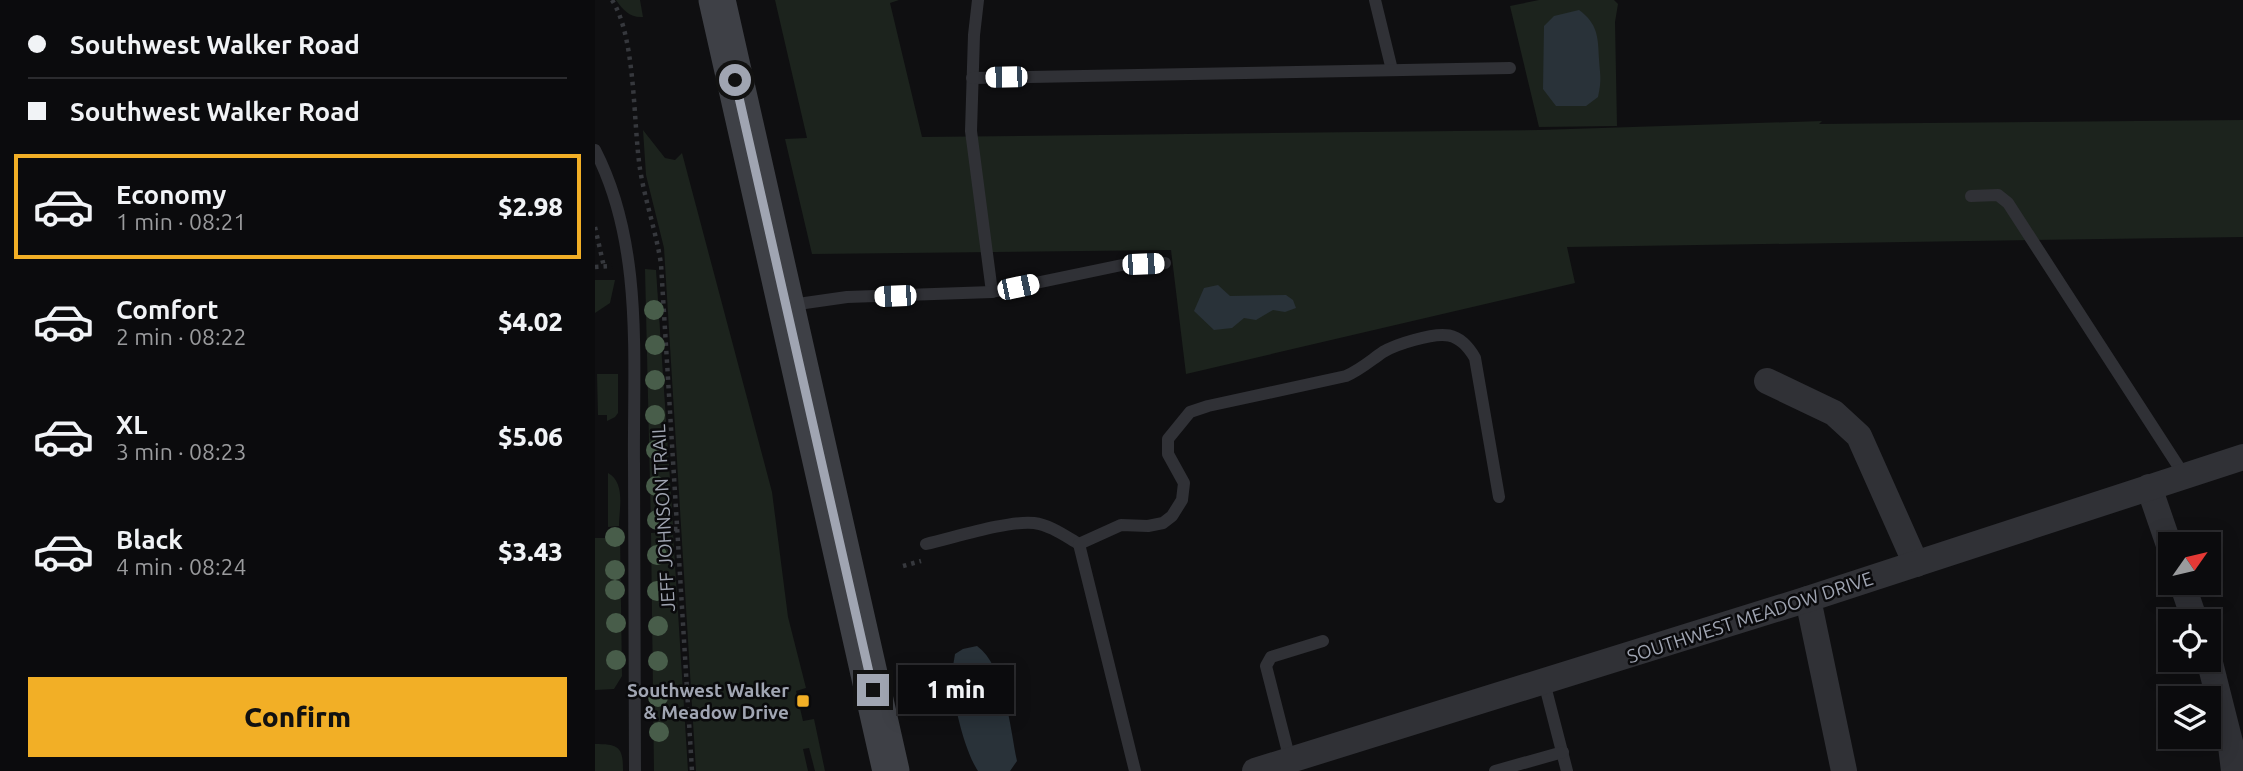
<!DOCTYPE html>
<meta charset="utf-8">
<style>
body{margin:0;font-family:Ubuntu,sans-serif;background:#19191b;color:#f1f3f6;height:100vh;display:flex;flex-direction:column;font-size:26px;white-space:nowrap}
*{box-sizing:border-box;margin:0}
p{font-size:23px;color:#9a9b9d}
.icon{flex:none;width:38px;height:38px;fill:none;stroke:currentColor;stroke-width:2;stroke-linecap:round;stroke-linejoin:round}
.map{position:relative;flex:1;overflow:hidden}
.sheet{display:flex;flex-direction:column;background:#0b0b0d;width:595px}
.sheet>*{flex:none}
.hud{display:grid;align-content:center;height:154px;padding:0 28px;background:#0b0b0d}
.needle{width:46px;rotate:56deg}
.tools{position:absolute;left:1563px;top:532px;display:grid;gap:14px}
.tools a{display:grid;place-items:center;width:63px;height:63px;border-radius:0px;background:#0b0b0d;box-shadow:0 4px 18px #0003,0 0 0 2px #2b2b2e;font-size:35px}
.end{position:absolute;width:32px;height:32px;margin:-16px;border:9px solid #a0a5b2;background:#111;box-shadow:0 0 0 4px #111}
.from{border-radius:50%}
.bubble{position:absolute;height:49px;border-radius:0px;background:#0b0b0d;box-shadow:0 4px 18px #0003,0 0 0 2px #2b2b2e;font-size:23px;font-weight:800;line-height:49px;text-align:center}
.car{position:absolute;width:21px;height:42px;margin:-21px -10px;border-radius:9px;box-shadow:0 0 5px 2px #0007;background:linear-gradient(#fff 24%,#345 0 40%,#fff 0 76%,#345 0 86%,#fff 0)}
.hud b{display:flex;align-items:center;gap:24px;height:66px;font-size:26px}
.hud b+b{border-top:2px solid #2b2b2e}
.hud i{width:18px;height:18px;background:#f1f3f6}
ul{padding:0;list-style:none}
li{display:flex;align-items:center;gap:21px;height:105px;margin:0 14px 10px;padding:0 14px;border:4px solid transparent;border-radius:0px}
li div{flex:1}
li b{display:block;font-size:26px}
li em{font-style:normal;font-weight:800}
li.current{border-color:#f2af26}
li>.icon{width:63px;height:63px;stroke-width:1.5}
.action{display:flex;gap:14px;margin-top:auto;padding:14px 28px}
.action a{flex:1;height:80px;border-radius:0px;background:#f2af26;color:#111;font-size:28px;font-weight:800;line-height:80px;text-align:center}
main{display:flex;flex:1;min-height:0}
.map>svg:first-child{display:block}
</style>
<main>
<section class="sheet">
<div class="hud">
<b><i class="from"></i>Southwest Walker Road</b>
<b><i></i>Southwest Walker Road</b>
</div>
<ul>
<li class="current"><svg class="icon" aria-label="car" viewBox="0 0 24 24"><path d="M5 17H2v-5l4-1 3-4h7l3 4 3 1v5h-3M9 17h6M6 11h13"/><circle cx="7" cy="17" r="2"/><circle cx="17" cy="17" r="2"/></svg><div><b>Economy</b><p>1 min · 08:21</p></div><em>$2.98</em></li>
<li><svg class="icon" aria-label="car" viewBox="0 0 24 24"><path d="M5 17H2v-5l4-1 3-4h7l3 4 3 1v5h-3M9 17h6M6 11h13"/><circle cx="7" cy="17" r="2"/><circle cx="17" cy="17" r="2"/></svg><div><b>Comfort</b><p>2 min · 08:22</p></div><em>$4.02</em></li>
<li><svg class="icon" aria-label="car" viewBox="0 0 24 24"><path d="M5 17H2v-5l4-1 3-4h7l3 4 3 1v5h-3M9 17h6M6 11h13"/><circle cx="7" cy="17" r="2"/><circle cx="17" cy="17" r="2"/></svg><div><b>XL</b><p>3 min · 08:23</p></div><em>$5.06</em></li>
<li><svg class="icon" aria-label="car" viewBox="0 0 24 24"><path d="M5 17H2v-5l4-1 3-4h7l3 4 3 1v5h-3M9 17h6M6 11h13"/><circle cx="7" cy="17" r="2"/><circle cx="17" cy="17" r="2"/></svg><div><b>Black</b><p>4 min · 08:24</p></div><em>$3.43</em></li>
</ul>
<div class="action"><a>Confirm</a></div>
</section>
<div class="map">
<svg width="1648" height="771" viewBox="0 0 1648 771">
<rect width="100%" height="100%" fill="#0f0f11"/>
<!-- green -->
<g fill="#1c231d">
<path d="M21,0H45L48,17C35,18 28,10 21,0Z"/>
<polygon points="180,0 304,0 295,3 327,137 944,130 1227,121 1224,124 1648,120 1648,237 972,247 980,283 591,374 576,250 217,254 190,139 212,138"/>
<polygon points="944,0 1019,0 1023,4 1020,22 1022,126 944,127 915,6"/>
<polygon points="48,130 70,158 80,160 87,153 177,492 193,617 211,688 201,691 208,721 219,719 230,771 220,771 214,748 208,749 213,771 101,771 69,248 51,175"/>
<polygon points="50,269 61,270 78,525 56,526"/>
<polygon points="0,280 20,280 15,303 0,313"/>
<polygon points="2,374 23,374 23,413 20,417 12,421 12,415 3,415"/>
<path d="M13,473C31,483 24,509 24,526L13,527Z"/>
<polygon points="78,532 93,771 59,771 56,533"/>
<polygon points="25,533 27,676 19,689 0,690 0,538 13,538 14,534"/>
<path d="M0,744C24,744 28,747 28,771H0Z"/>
</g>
<!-- water -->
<g fill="#293239">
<path d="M984,10C1003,24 1003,37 1004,59C1005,75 1007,80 1003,97L991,106H961L948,89L949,26L959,16Z"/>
<polygon points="623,285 635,296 691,295 698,300 701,308 690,312 678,310 661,320 649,318 637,328 619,330 599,311 609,288"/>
<path d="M382,646C410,666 415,728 422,761L415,771H383C370,752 357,700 357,676C357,669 359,661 360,654L368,649Z"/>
</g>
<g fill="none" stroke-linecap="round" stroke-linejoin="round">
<!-- path -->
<g stroke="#36383d" stroke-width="4.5" stroke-dasharray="3.5 5" stroke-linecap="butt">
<path d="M17,0C41,37 38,123 45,169C50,201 61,231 66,264L97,771"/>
<polyline points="0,227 9,267"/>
<polyline points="0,267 17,266"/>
<polyline points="62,529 83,529"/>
<polyline points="308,566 326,561"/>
</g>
<!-- lane -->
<g stroke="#303136" stroke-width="12">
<polyline points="383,0 379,35 376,131 397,292"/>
<polyline points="780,0 797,70"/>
<polyline points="377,78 915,68"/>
<path d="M0,150C49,245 38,360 39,463C39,566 40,668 40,771"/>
<polyline points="1376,196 1403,195 1413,203 1589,475"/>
<polyline points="196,305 252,297 397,292 527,265 570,263"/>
<path d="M331,544C358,538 414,520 439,523C455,525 470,536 484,544"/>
<polyline points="949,682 972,771"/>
<polyline points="695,760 671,666 676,657 728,641"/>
<path d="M540,771L484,544L526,525L553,526L568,523L577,516L587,500L589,483L573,454V439L595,412L613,406L751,376C765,370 775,361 788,352C798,346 808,343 819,340C847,332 864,330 880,358L904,497"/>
<polyline points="900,771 968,752"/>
</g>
<!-- street -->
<g stroke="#303136" stroke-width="26">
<polyline points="1172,381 1239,413 1264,436 1321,564"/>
<polyline points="1554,487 1575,548"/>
<polyline points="1587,583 1600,621"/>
<polyline points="1213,599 1249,771"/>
<polyline points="1614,659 1636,746 1639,771"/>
<polyline points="660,771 1213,599 1648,457"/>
</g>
<!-- secondary -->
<polyline stroke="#3e4046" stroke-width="37" points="122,0 296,771"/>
</g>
<!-- trees -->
<g fill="#485d4a">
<circle cx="59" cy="310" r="10"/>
<circle cx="60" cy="345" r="10"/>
<circle cx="60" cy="380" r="10"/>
<circle cx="60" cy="415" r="10"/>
<circle cx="61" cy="450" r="10"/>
<circle cx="61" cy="486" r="10"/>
<circle cx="62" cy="520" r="10"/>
<circle cx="20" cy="537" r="10"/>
<circle cx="62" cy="555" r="10"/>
<circle cx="20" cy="570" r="10"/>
<circle cx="20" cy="590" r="10"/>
<circle cx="62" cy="591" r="10"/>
<circle cx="21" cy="623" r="10"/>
<circle cx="63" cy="626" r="10"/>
<circle cx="21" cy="660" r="10"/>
<circle cx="63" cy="661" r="10"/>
<circle cx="63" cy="697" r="10"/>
<circle cx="64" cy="732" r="10"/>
</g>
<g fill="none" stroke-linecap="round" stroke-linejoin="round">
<!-- route -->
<polyline stroke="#a0a5b2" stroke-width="9" points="140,80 278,690"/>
</g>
<!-- markers -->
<rect fill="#f2af26" stroke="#0a0a0c" stroke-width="2.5" x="201" y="694" width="14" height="14" rx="3.5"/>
<g text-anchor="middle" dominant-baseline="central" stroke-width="5" stroke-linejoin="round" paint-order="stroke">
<!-- street labels -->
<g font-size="19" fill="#a0a5b2" stroke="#0a0a0c">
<text transform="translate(68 518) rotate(-93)">JEFF JOHNSON TRAIL</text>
<text transform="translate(1155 617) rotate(-18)">SOUTHWEST MEADOW DRIVE</text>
</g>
<!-- poi labels -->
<g font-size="19" font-weight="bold" fill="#a0a5b2" stroke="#0a0a0c" text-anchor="end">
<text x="194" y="690">Southwest Walker<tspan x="194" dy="22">&amp; Meadow Drive</tspan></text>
</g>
</g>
</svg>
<div class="tools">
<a><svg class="needle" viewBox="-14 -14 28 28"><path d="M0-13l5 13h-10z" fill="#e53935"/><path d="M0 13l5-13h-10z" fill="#9a9b9d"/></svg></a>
<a><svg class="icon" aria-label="locate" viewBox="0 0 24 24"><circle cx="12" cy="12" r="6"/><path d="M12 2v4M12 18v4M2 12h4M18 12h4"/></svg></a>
<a><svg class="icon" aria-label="layers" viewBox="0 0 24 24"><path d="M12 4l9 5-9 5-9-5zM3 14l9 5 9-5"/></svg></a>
</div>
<i class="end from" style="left:140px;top:80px"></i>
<i class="end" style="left:278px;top:690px"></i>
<div class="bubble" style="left:303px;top:665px;width:116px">1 min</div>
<i class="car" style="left:411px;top:77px;rotate:269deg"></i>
<i class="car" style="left:548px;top:264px;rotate:88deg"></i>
<i class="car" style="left:423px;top:287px;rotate:78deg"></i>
<i class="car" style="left:300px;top:296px;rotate:268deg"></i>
</div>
</main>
